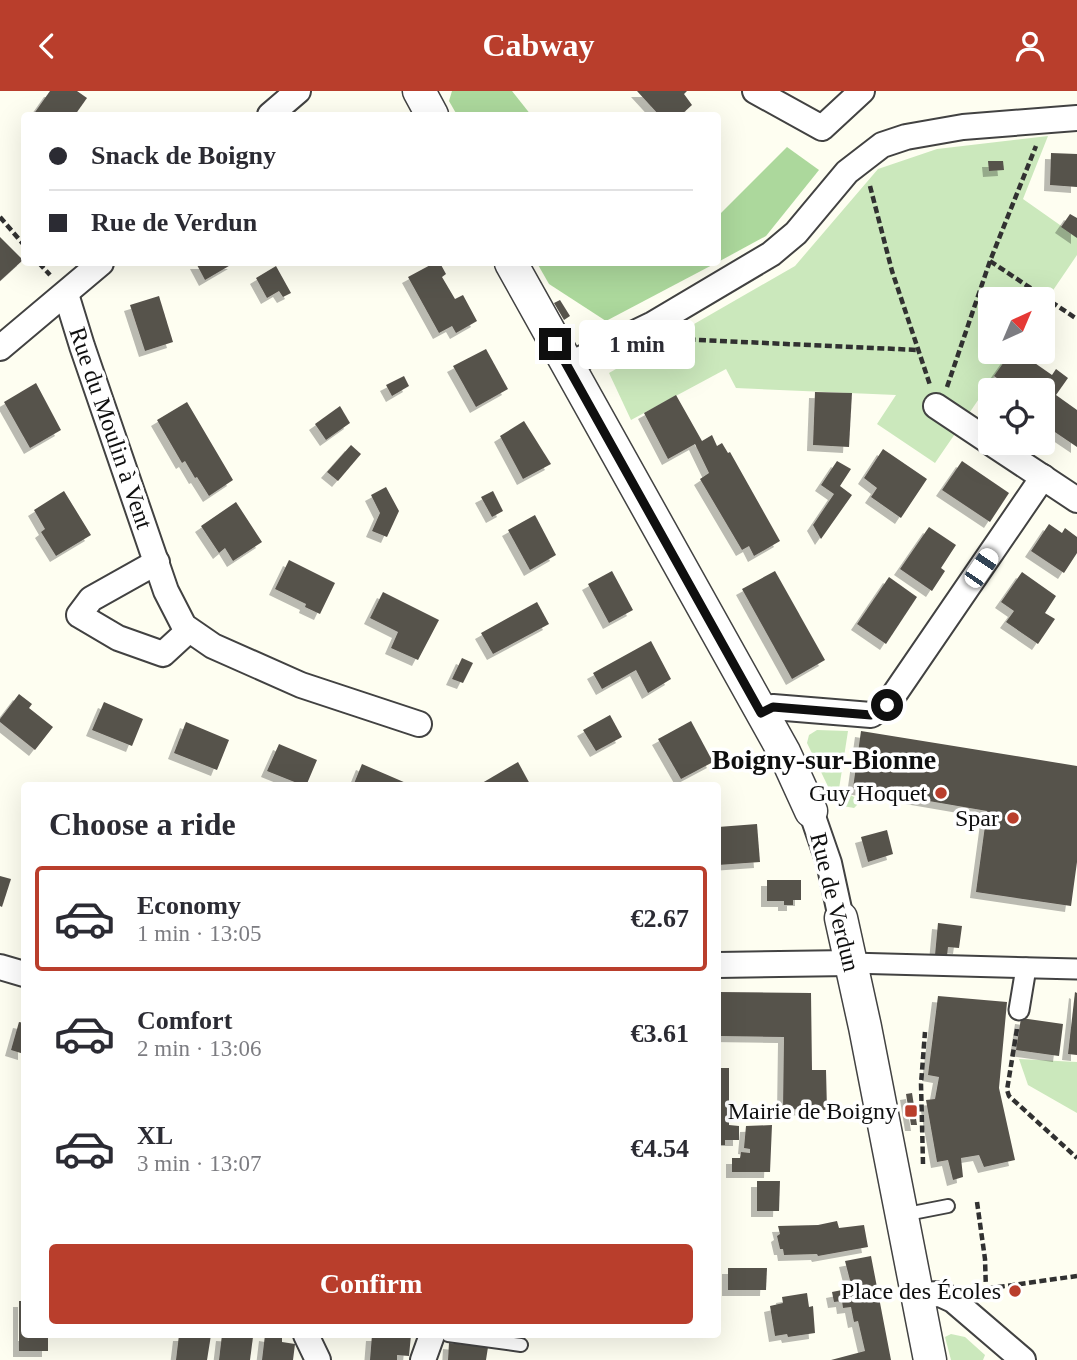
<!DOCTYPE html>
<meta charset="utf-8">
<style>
body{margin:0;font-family:"Times New Roman",serif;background:#f2f2f3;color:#2b2b33;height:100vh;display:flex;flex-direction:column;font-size:26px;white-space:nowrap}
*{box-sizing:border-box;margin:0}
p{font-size:23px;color:#7c7c81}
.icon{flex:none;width:38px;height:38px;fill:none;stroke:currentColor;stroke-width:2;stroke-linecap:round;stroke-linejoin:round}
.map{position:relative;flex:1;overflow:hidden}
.panel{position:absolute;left:21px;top:691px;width:700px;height:556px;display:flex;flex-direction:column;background:#fff;border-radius:7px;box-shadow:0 7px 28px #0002}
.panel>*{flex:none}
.banner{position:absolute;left:21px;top:21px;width:700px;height:154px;border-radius:7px;box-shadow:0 7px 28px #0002;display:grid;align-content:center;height:154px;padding:0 28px;background:#fff}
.needle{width:46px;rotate:44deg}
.controls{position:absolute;left:978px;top:196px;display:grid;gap:14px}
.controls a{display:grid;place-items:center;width:77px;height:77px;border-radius:7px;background:#fff;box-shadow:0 7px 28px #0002;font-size:35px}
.end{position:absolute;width:32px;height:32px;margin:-16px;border:9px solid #0f0f0f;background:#fff;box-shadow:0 0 0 4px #fff}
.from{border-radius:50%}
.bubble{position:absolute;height:49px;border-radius:7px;background:#fff;box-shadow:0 7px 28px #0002;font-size:23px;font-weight:700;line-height:49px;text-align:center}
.car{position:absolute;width:21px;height:42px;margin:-21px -10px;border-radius:9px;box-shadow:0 0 5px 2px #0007;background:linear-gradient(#fff 24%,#345 0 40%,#fff 0 76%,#345 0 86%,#fff 0)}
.banner b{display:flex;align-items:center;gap:24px;height:66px;font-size:26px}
.banner b+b{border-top:2px solid #e1e1e2}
.banner i{width:18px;height:18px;background:#2b2b33}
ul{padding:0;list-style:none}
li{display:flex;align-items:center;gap:21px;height:105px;margin:0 14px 10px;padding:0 14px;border:4px solid transparent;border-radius:7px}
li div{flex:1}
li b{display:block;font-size:26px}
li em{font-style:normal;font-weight:700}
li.active{border-color:#b93e2c}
li>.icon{width:63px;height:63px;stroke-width:1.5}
h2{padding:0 28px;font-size:32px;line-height:84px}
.primary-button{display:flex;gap:14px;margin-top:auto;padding:14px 28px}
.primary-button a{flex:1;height:80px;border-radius:7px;background:#b93e2c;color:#fff;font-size:28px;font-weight:700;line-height:80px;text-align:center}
header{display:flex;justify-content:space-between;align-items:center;height:91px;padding:0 28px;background:#b93e2c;color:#fff;font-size:32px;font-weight:700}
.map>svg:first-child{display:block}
</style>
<header><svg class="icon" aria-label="back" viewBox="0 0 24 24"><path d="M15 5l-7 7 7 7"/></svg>Cabway<svg class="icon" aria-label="person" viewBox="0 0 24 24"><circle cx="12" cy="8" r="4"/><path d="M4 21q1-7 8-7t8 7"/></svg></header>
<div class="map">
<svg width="1077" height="1269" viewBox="0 0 1077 1269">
<defs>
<filter id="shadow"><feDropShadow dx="-6" dy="6" stdDeviation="0" flood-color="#0004"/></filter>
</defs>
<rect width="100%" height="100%" fill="#fefef1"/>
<!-- green -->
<g fill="#cbe8bc">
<polygon points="1048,45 1023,108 1077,146 1077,164 1043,214 1043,208 990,208 990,261 1011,261 935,372 877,333 896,304 736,297 726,278 631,329 609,282 795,175 878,78 937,58"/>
<polygon points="817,639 848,640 839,698 854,706 857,714 854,717 837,714 807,652 809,644"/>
<polygon points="1019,968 1077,971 1077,1022 1028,994"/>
<polygon points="951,1243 965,1246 985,1264 983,1269 951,1269 945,1246"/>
</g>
<!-- forest -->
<g fill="#acd89c">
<polygon points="452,0 512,0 531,24 457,24 449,10"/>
<polygon points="787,56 819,79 766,145 718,171 718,125"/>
<polygon points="537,172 716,172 606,230 549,193"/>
</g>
<!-- building -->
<g fill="#57524c" filter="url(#shadow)">
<polygon points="50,0 77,0 87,7 75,24 33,24"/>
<polygon points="637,0 687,0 684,3 692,14 681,24 659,24"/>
<polygon points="1051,62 1077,63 1077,96 1050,94"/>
<polygon points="988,70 1003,70 1004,79 989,80"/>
<polygon points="1070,123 1077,127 1077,147 1061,136"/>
<polygon points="0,146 23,169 0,190"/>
<polygon points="196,172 234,172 205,189"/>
<polygon points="434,172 440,172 446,183 442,186 455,208 463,204 477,230 456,242 452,235 439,242 408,186"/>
<polygon points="276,175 291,202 283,206 279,200 267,207 256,187"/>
<polygon points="159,205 173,251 145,260 130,214"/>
<polygon points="560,209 570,225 564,229 554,212"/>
<polygon points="486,258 508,298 476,316 453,275"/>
<polygon points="1011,261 1019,261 1052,284 1056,278 1068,287 1056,304 1077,319 1077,356 1043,333 1043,324 1046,320 1043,318 1043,299 1014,299 994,285"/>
<polygon points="404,285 409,295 392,305 386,294"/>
<polygon points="36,292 61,339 30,357 4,311"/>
<polygon points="815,301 852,302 849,356 813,354"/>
<polygon points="676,304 702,350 712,344 717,355 722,352 728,362 730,361 780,450 754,465 749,455 742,459 700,388 709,382 695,353 668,368 644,322"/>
<polygon points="187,311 233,389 209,405 197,386 195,387 185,370 182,372 157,329"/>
<polygon points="340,315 350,332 326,349 315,333"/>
<polygon points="524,330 551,373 523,388 500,345"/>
<polygon points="351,354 361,363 338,390 327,381"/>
<polygon points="883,358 927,388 901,427 871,406 877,397 864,387"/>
<polygon points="837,370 851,378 840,395 852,404 821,448 813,434 834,403 821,394"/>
<polygon points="962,370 1009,402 990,431 942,399"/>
<polygon points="386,396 399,420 387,446 372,440 380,422 371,404"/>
<polygon points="64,400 91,444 56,465 41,441 45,438 34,419"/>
<polygon points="493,400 503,420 492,426 481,406"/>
<polygon points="236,411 262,451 233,470 225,457 219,462 201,435"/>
<polygon points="535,424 556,464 530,479 508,439"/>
<polygon points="1049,433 1062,442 1065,437 1077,446 1077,462 1064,482 1031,460"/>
<polygon points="929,436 956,454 941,477 945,480 932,500 900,478"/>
<polygon points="289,469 335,492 320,523 305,516 306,513 275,498"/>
<polygon points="612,480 633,519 609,532 588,493"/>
<polygon points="775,480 825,569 792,588 742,498"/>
<polygon points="1022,481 1056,505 1045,522 1055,528 1038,553 1006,531 1014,520 1001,511"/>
<polygon points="889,486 917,506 886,553 857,533"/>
<polygon points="383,501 439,529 418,569 391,557 398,541 370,527"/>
<polygon points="537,511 549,533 493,563 481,542"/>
<polygon points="651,550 671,588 648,602 636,579 602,598 593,582"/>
<polygon points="462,567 473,572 463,592 452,588"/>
<polygon points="19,603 32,613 29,617 53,636 35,659 0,631 0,628"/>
<polygon points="104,611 143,628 132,655 92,639"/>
<polygon points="610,624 622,646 596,660 583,639"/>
<polygon points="691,630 713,671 681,688 658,648"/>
<polygon points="186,631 229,649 217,679 174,662"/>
<polygon points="861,640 1077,675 1077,771 1071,815 976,801 987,720 853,697"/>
<polygon points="279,653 317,669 306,695 295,695 297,692 267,680"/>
<polygon points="518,671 531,695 477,695"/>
<polygon points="362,673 406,692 405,695 353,695"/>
<polygon points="757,733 760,771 718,774 718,736"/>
<polygon points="887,739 893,763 868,771 861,746"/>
<polygon points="0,785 11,788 2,816 0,815"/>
<polygon points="767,789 801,789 801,809 793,809 793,814 784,814 784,810 767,810"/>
<polygon points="938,832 962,835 959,857 948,856 947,865 935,864"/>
<polygon points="718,901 811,902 812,979 826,979 827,1019 783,1018 784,946 718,945"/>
<polygon points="1075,901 1077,902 1077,964 1068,963"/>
<polygon points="938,905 1007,911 999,997 1015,1069 984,1076 979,1064 961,1067 963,1086 953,1089 948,1069 937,1071 926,1009 935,1008 939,986 928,984"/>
<polygon points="1021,927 1063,933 1059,965 1016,959"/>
<polygon points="19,931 24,932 24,963 11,959"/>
<polygon points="718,977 729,977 729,1034 739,1035 739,1049 725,1049 725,1054 718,1054"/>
<polygon points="912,1002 917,1034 911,1034 906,1003"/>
<polygon points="772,1034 770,1081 732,1081 732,1067 740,1067 741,1061 750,1062 750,1058 744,1057 746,1035"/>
<polygon points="757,1090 780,1090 779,1120 757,1120"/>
<polygon points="837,1130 839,1137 864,1134 868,1156 818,1165 817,1163 784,1164 783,1158 780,1158 777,1145 780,1143 778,1135 818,1134"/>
<polygon points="871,1165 891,1269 831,1269 865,1260 858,1230 854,1231 851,1216 843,1217 842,1210 834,1211 832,1201 852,1197 845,1170"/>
<polygon points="728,1177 767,1177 766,1199 728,1199"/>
<polygon points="807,1202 809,1216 813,1215 815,1242 788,1246 787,1243 775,1245 770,1215 783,1212 782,1206"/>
<polygon points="19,1210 24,1210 24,1244 48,1244 48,1260 19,1260"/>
<polygon points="179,1244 211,1244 207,1269 176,1269"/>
<polygon points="222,1244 253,1246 250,1269 219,1269"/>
<polygon points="265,1244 282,1247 282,1251 295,1253 293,1269 262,1269"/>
<polygon points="372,1244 411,1244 409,1265 397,1264 397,1269 370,1269"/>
<polygon points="449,1252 488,1256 486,1269 448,1269"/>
</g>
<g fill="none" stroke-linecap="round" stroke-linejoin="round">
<defs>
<g id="service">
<polyline points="902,1124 948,1115"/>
<polyline points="448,1244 521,1254"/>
</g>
<g id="pedestrian">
<polyline points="850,872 1077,878"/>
<polyline points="1019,919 1026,877"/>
</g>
<g id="minor">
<polyline points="755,0 822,37 862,0"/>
<polyline points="270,24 298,0"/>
<polyline points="66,203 82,255 166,500 184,535 213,555 301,594 419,633"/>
<polyline points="0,257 101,172"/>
<polyline points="568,274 653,233 771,163 796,142 847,81 882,54 906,46 963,36 1077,27"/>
<polyline points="936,315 990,351"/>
<polyline points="991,352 1077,409"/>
<polyline points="157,471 91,508 79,524 118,547 163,563 188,540"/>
<polyline points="761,622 773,616 871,624 887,614 1043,386"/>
<polyline points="811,720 829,772 841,827"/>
<polyline points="718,874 850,872"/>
<polyline points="0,876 24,883"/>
<polyline points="918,1204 940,1203 953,1209 1023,1269"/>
<polyline points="306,1244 318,1269"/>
<polyline points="423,1269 432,1244"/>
</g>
<g id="tertiary">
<polyline points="419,0 432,24"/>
<polyline points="511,172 784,661 811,720"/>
<polyline points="841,827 865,936 930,1269"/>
</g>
</defs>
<!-- service casing -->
<use href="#service" stroke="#424242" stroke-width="16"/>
<!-- pedestrian casing -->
<use href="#pedestrian" stroke="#424242" stroke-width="23"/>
<!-- minor casing -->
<use href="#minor" stroke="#424242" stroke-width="28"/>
<!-- tertiary casing -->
<use href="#tertiary" stroke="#424242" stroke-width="35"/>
<!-- path -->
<g stroke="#313131" stroke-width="4.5" stroke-dasharray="7 3.5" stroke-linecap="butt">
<polyline points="870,95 892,180 930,294"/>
<polyline points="0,126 24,154"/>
<polyline points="990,170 1077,228"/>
<polyline points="39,172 50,184"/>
<polyline points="678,248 918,259"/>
<polyline points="947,296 990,170 1036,55"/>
<polyline points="1017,938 1007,999 1009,1005 1077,1067"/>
<polyline points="923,1073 921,993 925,941"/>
<polyline points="977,1111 985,1168 986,1200"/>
<polyline points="977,1199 1077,1185"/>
</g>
<!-- service -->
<use href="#service" stroke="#fff" stroke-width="12"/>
<!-- pedestrian -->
<use href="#pedestrian" stroke="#fff" stroke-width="19"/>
<!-- minor -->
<use href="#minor" stroke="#fff" stroke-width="24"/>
<!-- tertiary -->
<use href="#tertiary" stroke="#fff" stroke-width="32"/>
</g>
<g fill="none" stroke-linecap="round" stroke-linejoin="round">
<!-- route -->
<polyline stroke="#0f0f0f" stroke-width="9" points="555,253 761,622 773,616 871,624 887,614"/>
</g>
<!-- markers -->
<g fill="#b93e2c" stroke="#fff" stroke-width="2.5">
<circle cx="941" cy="702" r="7"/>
<circle cx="1013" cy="727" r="7"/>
<rect x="904" y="1013" width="14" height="14" rx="3.5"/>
<circle cx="1015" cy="1200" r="7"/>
</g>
<g text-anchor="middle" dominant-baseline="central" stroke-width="7" stroke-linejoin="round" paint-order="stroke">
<!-- street labels -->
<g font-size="24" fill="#0f0f0f" stroke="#fff">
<text transform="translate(111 337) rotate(71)">Rue du Moulin à Vent</text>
<text transform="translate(835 811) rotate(76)">Rue de Verdun</text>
</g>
<!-- poi labels -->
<g font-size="24" fill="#0f0f0f" stroke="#fff" text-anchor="end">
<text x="927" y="702">Guy Hoquet</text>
<text x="999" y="727">Spar</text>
<text x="897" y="1020">Mairie de Boigny</text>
<text x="1001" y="1200">Place des Écoles</text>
</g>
<!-- quarter labels -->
<g font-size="28" font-weight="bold" fill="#0f0f0f" stroke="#fff">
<text x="824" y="668">Boigny-sur-Bionne</text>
</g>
</g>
</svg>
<div class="controls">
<a><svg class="needle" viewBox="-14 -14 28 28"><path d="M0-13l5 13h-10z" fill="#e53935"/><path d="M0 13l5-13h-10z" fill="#7c7c81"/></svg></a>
<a><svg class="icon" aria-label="locate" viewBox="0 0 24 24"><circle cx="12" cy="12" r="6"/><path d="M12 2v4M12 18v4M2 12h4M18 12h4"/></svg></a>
</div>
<i class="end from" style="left:887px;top:614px"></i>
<i class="end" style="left:555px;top:253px"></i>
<div class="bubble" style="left:579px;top:229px;width:116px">1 min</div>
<i class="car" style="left:981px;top:477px;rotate:34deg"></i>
<div class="banner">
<b><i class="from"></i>Snack de Boigny</b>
<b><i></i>Rue de Verdun</b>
</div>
<section class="panel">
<h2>Choose a ride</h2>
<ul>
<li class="active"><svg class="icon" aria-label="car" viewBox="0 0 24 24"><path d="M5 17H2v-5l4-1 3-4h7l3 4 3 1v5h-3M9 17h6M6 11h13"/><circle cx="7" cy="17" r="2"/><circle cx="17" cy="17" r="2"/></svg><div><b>Economy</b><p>1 min · 13:05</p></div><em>€2.67</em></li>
<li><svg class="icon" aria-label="car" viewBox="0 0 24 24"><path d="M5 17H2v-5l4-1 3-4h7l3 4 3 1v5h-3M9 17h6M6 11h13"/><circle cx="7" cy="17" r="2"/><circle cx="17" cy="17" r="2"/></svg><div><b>Comfort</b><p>2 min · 13:06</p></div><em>€3.61</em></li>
<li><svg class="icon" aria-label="car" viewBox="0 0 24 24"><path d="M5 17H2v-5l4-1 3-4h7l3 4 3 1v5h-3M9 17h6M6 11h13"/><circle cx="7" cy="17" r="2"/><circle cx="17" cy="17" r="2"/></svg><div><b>XL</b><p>3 min · 13:07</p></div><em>€4.54</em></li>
</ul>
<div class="primary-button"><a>Confirm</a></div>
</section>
</div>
